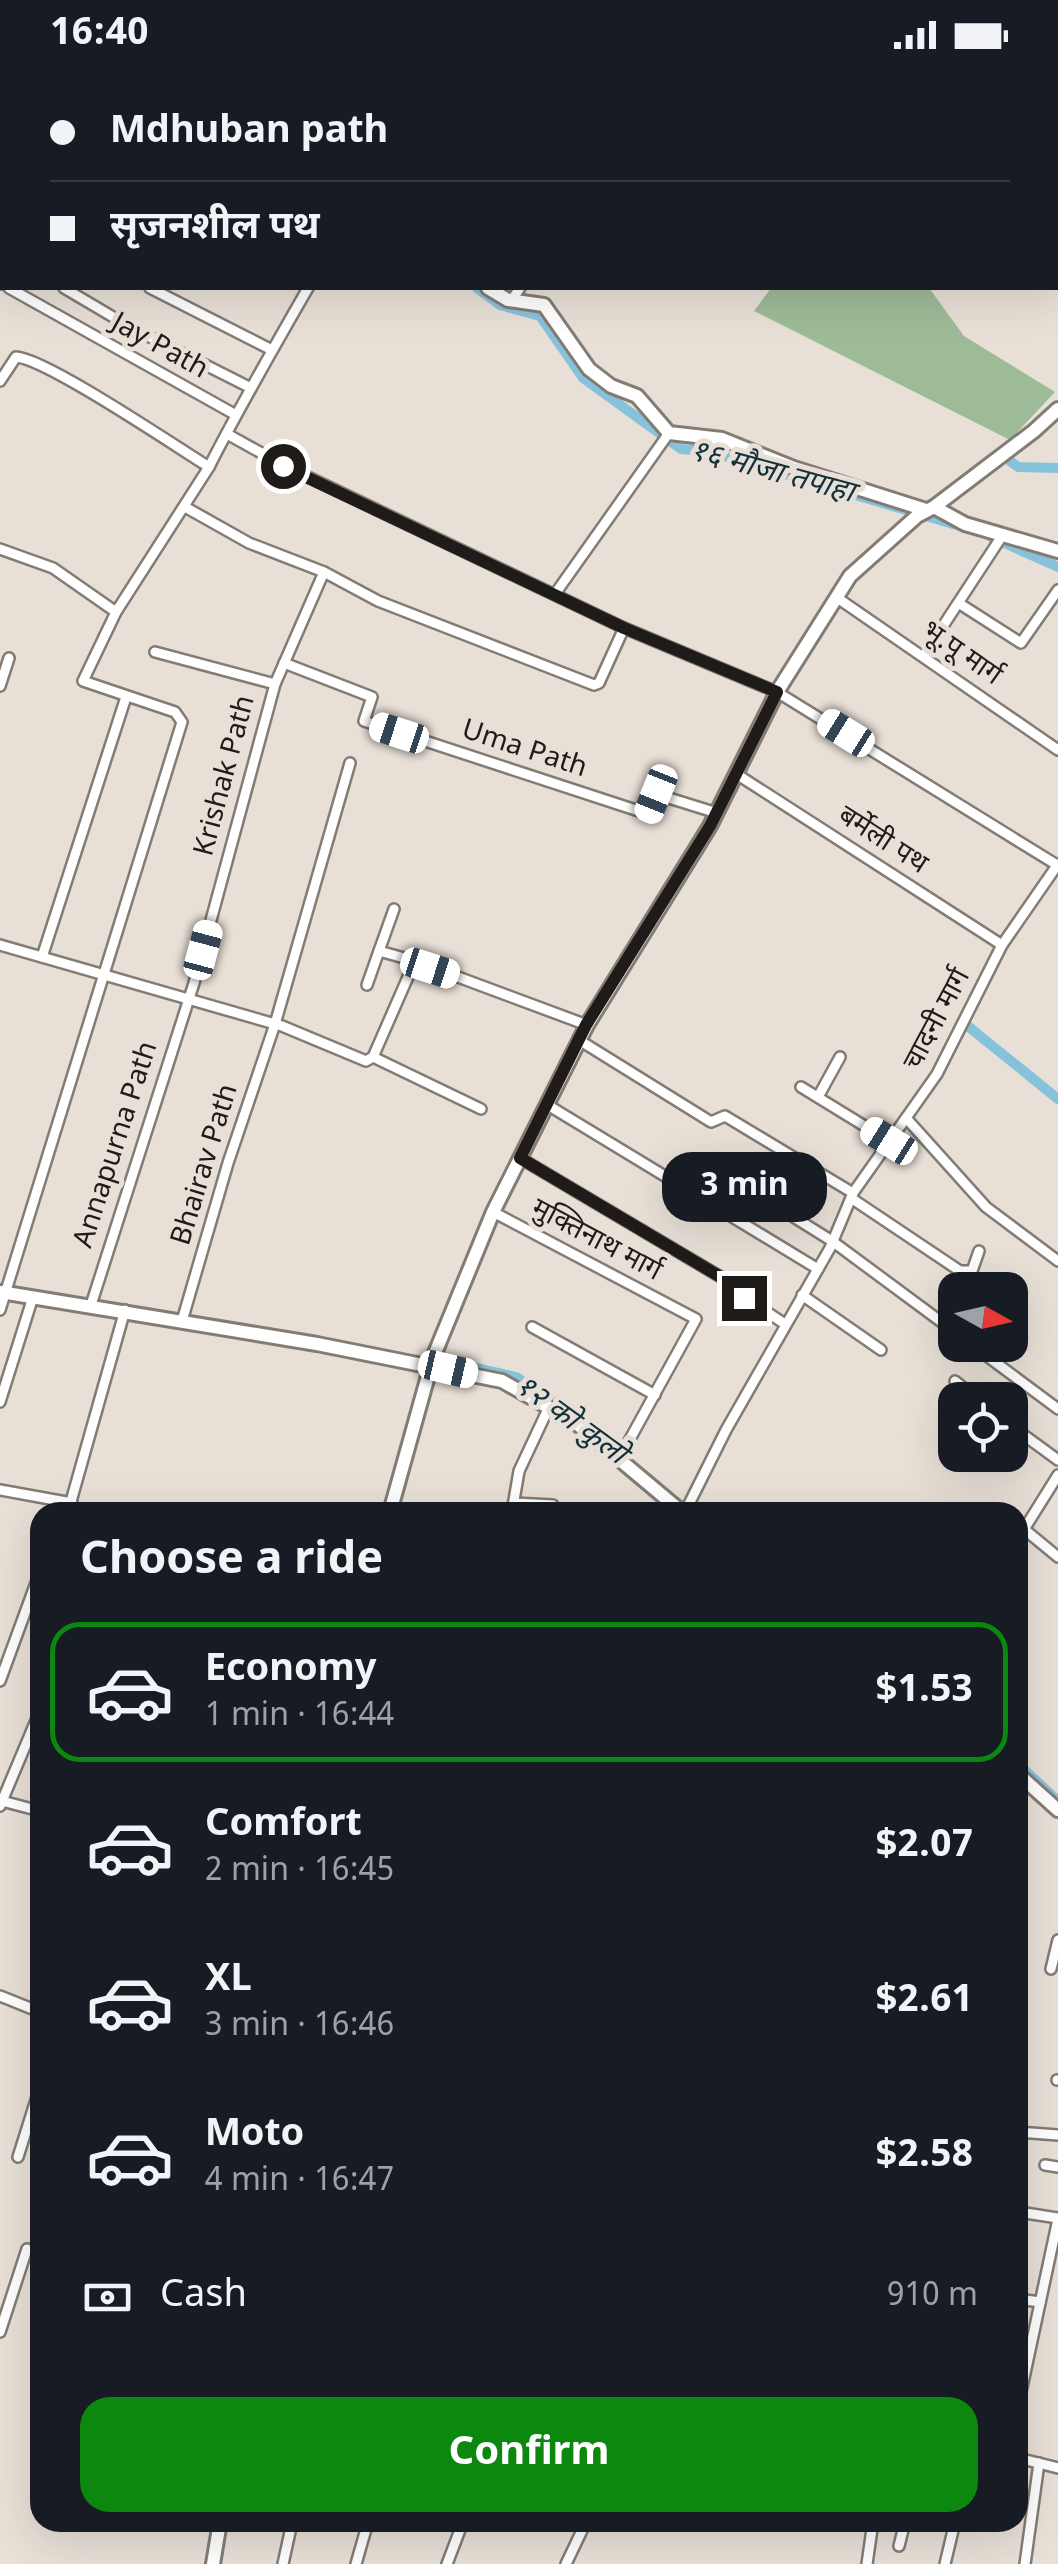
<!DOCTYPE html>
<meta charset="utf-8">
<style>
body{margin:0;font-family:Georgia,"Noto Sans Devanagari",serif;background:#242831;color:#f1f3f6;height:100vh;display:flex;flex-direction:column;font-size:38px;white-space:nowrap}
*{box-sizing:border-box;margin:0}
p{font-size:32px;color:#9ea1a6}
.icon{flex:none;width:55px;height:55px;fill:none;stroke:currentColor;stroke-width:2;stroke-linecap:round;stroke-linejoin:round}
.map{position:relative;flex:1;overflow:hidden}
.details{position:absolute;left:30px;top:1432px;width:998px;height:1030px;display:flex;flex-direction:column;background:#171b24;border-radius:30px;box-shadow:0 10px 40px #0002}
.details>*{flex:none}
.hud{position:absolute;left:0px;top:0px;width:1060px;height:220px;box-shadow:0 10px 40px #0002;display:grid;align-content:center;height:220px;padding:0 50px;background:#171b24}
.needle{width:65px;rotate:98deg}
.controls{position:absolute;left:938px;top:1202px;display:grid;gap:20px}
.controls a{display:grid;place-items:center;width:90px;height:90px;border-radius:20px;background:#171b24;box-shadow:0 10px 40px #0002;font-size:50px}
.end{position:absolute;width:45px;height:45px;margin:-22px;border:12px solid #1e1b18;background:#fff;box-shadow:0 0 0 5px #fff}
.from{border-radius:50%}
.bubble{position:absolute;height:70px;border-radius:30px;background:#171b24;box-shadow:0 10px 40px #0002;font-size:32px;font-weight:700;line-height:70px;text-align:center}
.car{position:absolute;width:30px;height:60px;margin:-30px -15px;border-radius:12px;box-shadow:0 0 8px 2px #0007;background:linear-gradient(#fff 24%,#345 0 40%,#fff 0 76%,#345 0 86%,#fff 0)}
.hud b{display:flex;align-items:center;gap:35px;height:95px;font-size:38px}
.hud b+b{border-top:2px solid #363941}
.hud i{width:25px;height:25px;background:#f1f3f6}
ul{padding:0;list-style:none}
li{display:flex;align-items:center;gap:30px;height:140px;margin:0 20px 15px;padding:0 30px;border:5px solid transparent;border-radius:30px}
li div{flex:1}
li b{display:block;font-size:38px}
li em{font-style:normal;font-weight:700}
li.active{border-color:#0b880d}
li>.icon{width:90px;height:90px;stroke-width:1.5}
h2{padding:0 50px;font-size:45px;line-height:120px}
.pay{display:flex;align-items:center;gap:25px;height:110px;padding:0 50px;font-size:38px}
.pay p{margin-inline-start:auto}
.button{display:flex;gap:20px;margin-top:auto;padding:20px 50px}
.button a{flex:1;height:115px;border-radius:30px;background:#0b880d;color:#fff;font-size:40px;font-weight:700;line-height:115px;text-align:center}
.status{display:flex;justify-content:space-between;align-items:center;height:70px;padding:0 50px;background:#171b24;direction:ltr}
.status svg{height:28px;fill:currentColor}
.map>svg:first-child{display:block}
</style>
<div class="status"><b>16:40</b><svg viewBox="0 0 49 12"><path d="M0 12V9h3v3zM5 12V6h3v6zM10 12V3h3v9zM15 12V0h3v12zM26 1h20v11H26zM47 4h2v5h-2z"/></svg></div>
<div class="map">
<svg width="1058" height="2494" viewBox="0 0 1058 2494">
<rect width="100%" height="100%" fill="#e8e0d7"/>
<!-- green -->
<g fill="#9ebb97">
<polygon points="791,0 1058,0 1058,120 1058,2"/>
<polygon points="771,218 929,218 964,266 1055,322 1010,370 754,241"/>
</g>
<g fill="none" stroke-linecap="round" stroke-linejoin="round">
<!-- canal -->
<g stroke="#86c2da" stroke-width="10">
<polyline points="226,0 229,2"/>
<polyline points="477,218 500,235 540,246 583,308 681,379 707,381 960,456"/>
<polyline points="1006,388 1018,397 1058,398"/>
<polyline points="991,467 1058,497"/>
<polyline points="964,953 1058,1029"/>
<polyline points="433,1288 516,1307 573,1345"/>
<polyline points="1018,1694 1058,1731"/>
</g>
<defs>
<g id="street">
<polyline points="314,2 316,0"/>
<polyline points="436,2 437,0"/>
<polyline points="491,2 492,0"/>
<polyline points="552,2 553,0"/>
<polyline points="582,2 584,0"/>
<polyline points="645,2 647,0"/>
<polyline points="0,130 2,131"/>
<polyline points="0,180 2,182"/>
<polyline points="0,212 2,214"/>
<polyline points="9,218 236,345"/>
<polyline points="64,218 130,257 251,318"/>
<polyline points="150,218 272,280"/>
<polyline points="513,228 520,218"/>
<path d="M0,311L16,287C45,288 175,376 209,397C240,336 274,277 308,218"/>
<polyline points="227,364 283,395 624,558 777,622 1057,795"/>
<polyline points="185,437 249,473 324,502 378,531 594,615 599,613 624,558"/>
<polyline points="0,479 53,498 116,542"/>
<polyline points="555,524 669,363"/>
<polyline points="836,527 1058,680"/>
<polyline points="960,534 1021,573 1058,520"/>
<polyline points="155,582 275,614"/>
<polyline points="924,585 1002,466"/>
<polyline points="284,593 372,627 364,651 648,744 656,724 717,743"/>
<polyline points="0,616 9,588"/>
<polyline points="738,705 1002,875"/>
<polyline points="394,839 379,881 415,891"/>
<polyline points="0,875 282,956 366,991 373,987 415,891 587,955"/>
<polyline points="42,887 126,627"/>
<polyline points="367,915 379,881"/>
<polyline points="579,970 711,1052 725,1046 853,1123"/>
<polyline points="373,987 481,1039"/>
<polyline points="801,1017 889,1071"/>
<polyline points="818,1027 840,987"/>
<polyline points="546,1034 818,1199"/>
<polyline points="906,1048 986,1137 1058,1191"/>
<polyline points="520,1088 741,1219 744,1227 785,1254"/>
<polyline points="851,1128 960,1201 972,1201 979,1181"/>
<polyline points="776,1136 832,1171 955,1262"/>
<polyline points="493,1142 696,1249 619,1389"/>
<polyline points="802,1225 881,1280"/>
<polyline points="91,1235 194,913 275,614 324,502"/>
<polyline points="0,1240 182,652 175,642 83,611 116,542 209,397"/>
<polyline points="182,1251 228,1093 275,954 350,693"/>
<polyline points="532,1257 655,1325"/>
<polyline points="972,1275 1058,1339"/>
<polyline points="955,1311 979,1330"/>
<polyline points="0,1332 33,1227"/>
<polyline points="1010,1355 1058,1390"/>
<polyline points="0,1420 72,1433"/>
<polyline points="514,1433 553,1435"/>
<polyline points="68,1442 125,1240"/>
<polyline points="512,1442 519,1401 549,1337"/>
<polyline points="685,1442 726,1360 830,1178 853,1123 937,1004 1002,875 1058,794"/>
<polyline points="1024,1459 1058,1487"/>
<polyline points="1018,1469 1058,1405"/>
<polyline points="0,1611 40,1502"/>
<polyline points="1018,1723 1024,1709"/>
<polyline points="2,1731 40,1741"/>
<polyline points="0,1736 40,1641"/>
<polyline points="1051,1899 1058,1870"/>
<polyline points="0,1926 40,1942"/>
<polyline points="1057,2010 1058,2010"/>
<polyline points="1018,2062 1058,2065"/>
<polyline points="18,2087 40,2017"/>
<polyline points="1045,2095 1058,2097"/>
<polyline points="1019,2142 1058,2148"/>
<polyline points="1018,2229 1040,2232"/>
<polyline points="0,2262 27,2179"/>
<polyline points="1018,2336 1058,2149"/>
<polyline points="1018,2388 1058,2398"/>
<polyline points="899,2476 905,2452"/>
<polyline points="283,2494 290,2462"/>
<polyline points="356,2494 368,2452"/>
<polyline points="447,2494 463,2452"/>
<polyline points="566,2494 586,2452"/>
<polyline points="867,2494 873,2452"/>
<polyline points="945,2494 955,2452"/>
<polyline points="1025,2494 1039,2393"/>
</g>
<g id="secondary">
<polyline points="249,0 256,2"/>
<polyline points="488,218 508,230 544,235 589,299 611,316 637,326 669,363 722,369 794,398 926,440"/>
<polyline points="934,437 965,454 1058,481"/>
<polyline points="0,1222 317,1274 502,1311 576,1353 682,1442"/>
<polyline points="390,1442 433,1288 493,1142 587,955 710,756 777,622 850,506 917,446 934,437 1034,361 1058,339"/>
<polyline points="1018,1704 1058,1740"/>
<polyline points="213,2494 220,2452"/>
</g>
</defs>
<!-- street casing -->
<use href="#street" stroke="#837c74" stroke-width="14"/>
<!-- secondary casing -->
<use href="#secondary" stroke="#837c74" stroke-width="18"/>
<!-- street -->
<use href="#street" stroke="#fff" stroke-width="9"/>
<!-- secondary -->
<use href="#secondary" stroke="#fff" stroke-width="12"/>
</g>
<g fill="none" stroke-linecap="round" stroke-linejoin="round">
<!-- route -->
<polyline stroke="#1e1b18" stroke-width="12" points="283,396 624,558 777,622 710,756 586,955 520,1088 741,1219 744,1228"/>
</g>
<g text-anchor="middle" dominant-baseline="central" stroke-width="10" stroke-linejoin="round" paint-order="stroke">
<!-- street labels -->
<g font-size="28" fill="#1e1b18" stroke="#e8e0d7">
<text transform="translate(159 277) rotate(29)">Jay Path</text>
<text transform="translate(961 584) rotate(35)">भू.पू मार्ग</text>
<text transform="translate(524 680) rotate(18)">Uma Path</text>
<text transform="translate(226 706) rotate(-75)">Krishak Path</text>
<text transform="translate(882 771) rotate(33)">बर्मेली पथ</text>
<text transform="translate(938 950) rotate(-62)">चादनी मार्ग</text>
<text transform="translate(117 1075) rotate(-72)">Annapurna Path</text>
<text transform="translate(206 1095) rotate(-73)">Bhairav Path</text>
<text transform="translate(596 1171) rotate(28)">मुक्तिनाथ मार्ग</text>
</g>
<!-- water labels -->
<g font-size="30" font-style="italic" fill="#13303b" stroke="#e8e0d7">
<text transform="translate(772 403) rotate(15)">१६ मौजा तपाहा</text>
<text transform="translate(570 1351) rotate(36)">१२ को कुलो</text>
</g>
</g>
</svg>
<div class="controls">
<a><svg class="needle" viewBox="-14 -14 28 28"><path d="M0-13l5 13h-10z" fill="#e53935"/><path d="M0 13l5-13h-10z" fill="#9ea1a6"/></svg></a>
<a><svg class="icon" aria-label="locate" viewBox="0 0 24 24"><circle cx="12" cy="12" r="6"/><path d="M12 2v4M12 18v4M2 12h4M18 12h4"/></svg></a>
</div>
<i class="end from" style="left:283px;top:396px"></i>
<i class="end" style="left:744px;top:1228px"></i>
<div class="bubble" style="left:662px;top:1082px;width:165px">3 min</div>
<i class="car" style="left:399px;top:663px;rotate:288deg"></i>
<i class="car" style="left:846px;top:663px;rotate:302deg"></i>
<i class="car" style="left:656px;top:724px;rotate:202deg"></i>
<i class="car" style="left:203px;top:880px;rotate:15deg"></i>
<i class="car" style="left:430px;top:898px;rotate:108deg"></i>
<i class="car" style="left:889px;top:1071px;rotate:302deg"></i>
<i class="car" style="left:448px;top:1299px;rotate:103deg"></i>
<div class="hud">
<b><i class="from"></i>Mdhuban path</b>
<b><i></i>सृजनशील पथ</b>
</div>
<section class="details">
<h2>Choose a ride</h2>
<ul>
<li class="active"><svg class="icon" aria-label="car" viewBox="0 0 24 24"><path d="M5 17H2v-5l4-1 3-4h7l3 4 3 1v5h-3M9 17h6M6 11h13"/><circle cx="7" cy="17" r="2"/><circle cx="17" cy="17" r="2"/></svg><div><b>Economy</b><p>1 min · 16:44</p></div><em>$1.53</em></li>
<li><svg class="icon" aria-label="car" viewBox="0 0 24 24"><path d="M5 17H2v-5l4-1 3-4h7l3 4 3 1v5h-3M9 17h6M6 11h13"/><circle cx="7" cy="17" r="2"/><circle cx="17" cy="17" r="2"/></svg><div><b>Comfort</b><p>2 min · 16:45</p></div><em>$2.07</em></li>
<li><svg class="icon" aria-label="car" viewBox="0 0 24 24"><path d="M5 17H2v-5l4-1 3-4h7l3 4 3 1v5h-3M9 17h6M6 11h13"/><circle cx="7" cy="17" r="2"/><circle cx="17" cy="17" r="2"/></svg><div><b>XL</b><p>3 min · 16:46</p></div><em>$2.61</em></li>
<li><svg class="icon" aria-label="car" viewBox="0 0 24 24"><path d="M5 17H2v-5l4-1 3-4h7l3 4 3 1v5h-3M9 17h6M6 11h13"/><circle cx="7" cy="17" r="2"/><circle cx="17" cy="17" r="2"/></svg><div><b>Moto</b><p>4 min · 16:47</p></div><em>$2.58</em></li>
</ul>
<div class="pay"><svg class="icon" aria-label="cash" viewBox="0 0 24 24"><path d="M3 7h18v10H3z"/><circle cx="12" cy="12" r="2"/></svg>Cash<p>910 m</p></div>
<div class="button"><a>Confirm</a></div>
</section>
</div>
